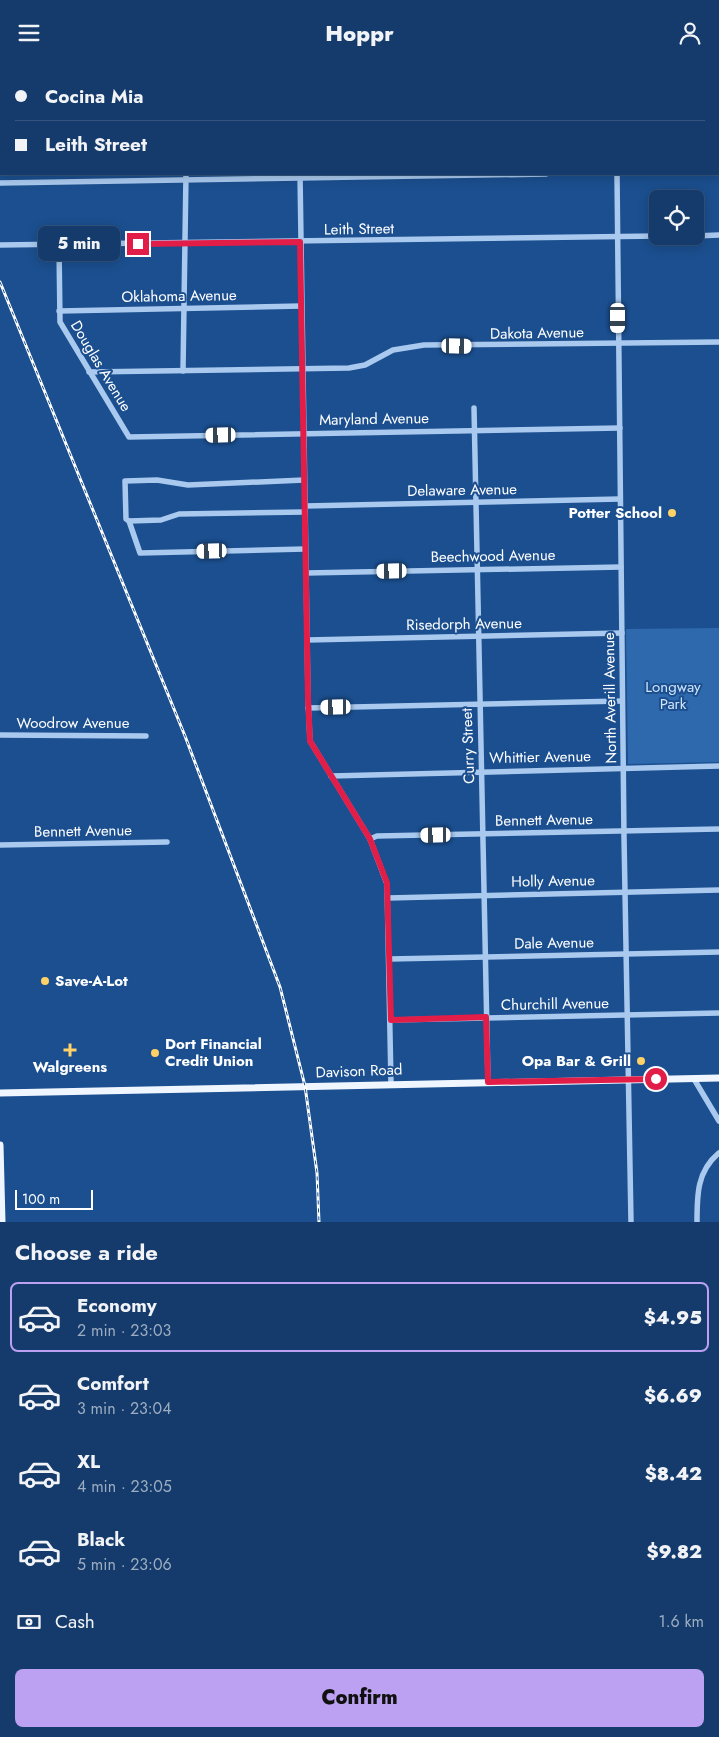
<!DOCTYPE html>
<meta charset="utf-8">
<style>
body{margin:0;font-family:Jost,sans-serif;background:#1d4271;color:#f1f3f6;height:100vh;display:flex;flex-direction:column;font-size:19px;white-space:nowrap}
*{box-sizing:border-box;margin:0}
p{font-size:16px;color:#9dadc1}
.icon{flex:none;width:28px;height:28px;fill:none;stroke:currentColor;stroke-width:2;stroke-linecap:round;stroke-linejoin:round}
.map{position:relative;height:1157px;overflow:hidden}
.side{display:flex;flex-direction:column;background:#143b6b;flex:1}
.side>*{flex:none}
.top-card{position:absolute;left:0px;top:0px;width:720px;height:110px;box-shadow:0 2px 12px #0003,0 0 0 1px #33557e;display:grid;align-content:center;height:110px;padding:0 15px;background:#143b6b}
.fabs{position:absolute;left:649px;top:125px;display:grid;gap:10px}
.fabs a{display:grid;place-items:center;width:55px;height:55px;border-radius:8px;background:#143b6b;box-shadow:0 2px 12px #0003,0 0 0 1px #33557e;font-size:25px}
.scale{position:absolute;left:15px;bottom:12px;width:78px;box-sizing:border-box;padding-left:5px;border:2px solid #fff;border-top:0;font-size:14px;line-height:18px;white-space:nowrap;color:#fff;-webkit-text-stroke:4px #1b4f8f;paint-order:stroke}
.end{position:absolute;width:22px;height:22px;margin:-11px;border:6px solid #e11d48;background:#fff;box-shadow:0 0 0 2px #fff}
.from{border-radius:50%}
.bubble{position:absolute;height:35px;border-radius:8px;background:#143b6b;box-shadow:0 2px 12px #0003,0 0 0 1px #33557e;font-size:16px;font-weight:800;line-height:35px;text-align:center}
.car{position:absolute;width:15px;height:30px;margin:-15px -8px;border-radius:6px;box-shadow:0 0 4px 1px #0007;background:linear-gradient(#fff 24%,#345 0 40%,#fff 0 76%,#345 0 86%,#fff 0)}
.top-card b{display:flex;align-items:center;gap:18px;height:48px;font-size:19px}
.top-card b+b{border-top:1px solid #33557e}
.top-card i{width:12px;height:12px;background:#f1f3f6}
ul{padding:0;list-style:none}
li{display:flex;align-items:center;gap:15px;height:70px;margin:0 10px 8px;padding:0 5px;border:2px solid transparent;border-radius:8px}
li div{flex:1}
li b{display:block;font-size:19px}
li em{font-style:normal;font-weight:800}
li.selected{border-color:#bca0f2}
li>.icon{width:45px;height:45px;stroke-width:1.5}
h2{padding:0 15px;font-size:22px;line-height:60px}
.pay{display:flex;align-items:center;gap:12px;height:55px;padding:0 15px;font-size:19px}
.pay p{margin-inline-start:auto}
.button{display:flex;gap:10px;margin-top:auto;padding:10px 15px}
.button a{flex:1;height:58px;border-radius:8px;background:#bca0f2;color:#111;font-size:20px;font-weight:800;line-height:58px;text-align:center}
header{display:flex;justify-content:space-between;align-items:center;height:65px;padding:0 15px;background:#143b6b;font-size:22px;font-weight:800}
.map>svg:first-child{display:block}
</style>
<header><svg class="icon" aria-label="menu" viewBox="0 0 24 24"><path d="M4 6h16M4 12h16M4 18h16"/></svg>Hoppr<svg class="icon" aria-label="person" viewBox="0 0 24 24"><circle cx="12" cy="8" r="4"/><path d="M4 21q1-7 8-7t8 7"/></svg></header>
<div class="map">
<svg width="719" height="1157" viewBox="0 0 719 1157">
<rect width="100%" height="100%" fill="#1b4f8f"/>
<!-- green -->
<polygon fill="#2e69ad" points="719,563 719,697 628,699 626,564"/>
<g fill="none" stroke-linecap="round" stroke-linejoin="round">
<!-- minor -->
<g stroke="#a9c9ee" stroke-width="5.5">
<polyline points="616,0 616,1"/>
<polyline points="187,1 187,0"/>
<polyline points="300,1 300,0"/>
<polyline points="0,57 1,57"/>
<polyline points="300,109 308,633 310,676 370,774 387,819 391,1019"/>
<polyline points="617,109 624,772 631,1157"/>
<polyline points="0,118 546,109"/>
<polyline points="695,171 719,170"/>
<polyline points="0,180 658,171"/>
<polyline points="59,181 60,257 129,372 620,363"/>
<polyline points="59,246 301,241"/>
<polyline points="183,306 186,109"/>
<polyline points="89,307 349,303 365,300 393,285 424,280 719,277"/>
<polyline points="474,343 488,1017"/>
<polyline points="304,415 188,420 157,415 125,416 126,454 129,456 161,455 179,449 305,447"/>
<polyline points="305,441 620,434"/>
<polyline points="129,456 140,488 305,484"/>
<polyline points="306,508 621,502"/>
<polyline points="307,575 622,568"/>
<polyline points="308,643 622,636"/>
<polyline points="0,670 146,671"/>
<polyline points="331,711 719,701"/>
<polyline points="370,774 377,771 719,764"/>
<polyline points="0,780 167,777"/>
<polyline points="388,833 719,825"/>
<polyline points="390,894 719,887"/>
<polyline points="391,955 719,948"/>
<polyline points="694,1014 719,1056"/>
<path d="M697,1157C697,1130 697,1106 719,1088"/>
</g>
<!-- major -->
<g stroke="#f0f6ff" stroke-width="7">
<polyline points="0,1028 719,1013"/>
<polyline points="0,1080 2,1157"/>
</g>
<defs>
<polyline id="rail" points="0,217 185,671 280,922 305,1021 317,1108 319,1157"/>
</defs>
<!-- rail casing -->
<use href="#rail" stroke="#fff" stroke-width="3"/>
<!-- rail -->
<use href="#rail" stroke="#1b4f8f" stroke-width="1" stroke-dasharray="4" stroke-linecap="butt"/>
</g>
<g fill="none" stroke-linecap="round" stroke-linejoin="round">
<!-- route -->
<polyline stroke="#e11d48" stroke-width="6" points="138,179 300,177 308,633 310,676 370,774 387,818 391,955 486,952 488,1017 656,1014"/>
</g>
<!-- markers -->
<g fill="#ffd166" stroke="#1b4f8f" stroke-width="2">
<circle cx="672" cy="448" r="5"/>
<circle cx="45" cy="916" r="5"/>
<path d="M67.5 977.5h5v5h5v5h-5v5h-5v-5h-5v-5h5z"/>
<circle cx="155" cy="988" r="5"/>
<circle cx="641" cy="996" r="5"/>
</g>
<g text-anchor="middle" dominant-baseline="central" stroke-width="4" stroke-linejoin="round" paint-order="stroke">
<!-- street labels -->
<g font-size="15" fill="#fff" stroke="#1b4f8f">
<text transform="translate(359 164) rotate(-1)">Leith Street</text>
<text transform="translate(179 231) rotate(-1)">Oklahoma Avenue</text>
<text transform="translate(537 268) rotate(-1)">Dakota Avenue</text>
<text transform="translate(101 301) rotate(59)">Douglas Avenue</text>
<text transform="translate(374 354) rotate(-1)">Maryland Avenue</text>
<text transform="translate(462 425) rotate(-1)">Delaware Avenue</text>
<text transform="translate(493 491) rotate(-1)">Beechwood Avenue</text>
<text transform="translate(464 559) rotate(-1)">Risedorph Avenue</text>
<text transform="translate(610 633) rotate(-91)">North Averill Avenue</text>
<text x="73" y="658">Woodrow Avenue</text>
<text transform="translate(468 681) rotate(-92)">Curry Street</text>
<text transform="translate(540 692) rotate(-1)">Whittier Avenue</text>
<text transform="translate(544 755) rotate(-1)">Bennett Avenue</text>
<text transform="translate(83 766) rotate(-1)">Bennett Avenue</text>
<text transform="translate(553 816) rotate(-1)">Holly Avenue</text>
<text transform="translate(554 878) rotate(-1)">Dale Avenue</text>
<text transform="translate(555 939) rotate(-1)">Churchill Avenue</text>
<text transform="translate(359 1006) rotate(-2)">Davison Road</text>
</g>
<!-- poi labels -->
<g font-size="15" font-weight="bold" fill="#fff" stroke="#1b4f8f" text-anchor="end">
<text x="662" y="448">Potter School</text>
<text x="55" y="916" text-anchor="start">Save-A-Lot</text>
<text x="165" y="979" text-anchor="start">Dort Financial<tspan x="165" dy="17">Credit Union</tspan></text>
<text x="631" y="996">Opa Bar &amp; Grill</text>
<text x="70" y="1002" text-anchor="middle">Walgreens</text>
</g>
<!-- park labels -->
<g font-size="15" fill="#cfe3fa" stroke="#1b4f8f">
<text x="673" y="622">Longway<tspan x="673" dy="17">Park</tspan></text>
</g>
</g>
</svg>
<div class="fabs">
<a><svg class="icon" aria-label="locate" viewBox="0 0 24 24"><circle cx="12" cy="12" r="6"/><path d="M12 2v4M12 18v4M2 12h4M18 12h4"/></svg></a>
</div>
<div class="scale">100 m</div>
<i class="end from" style="left:656px;top:1014px"></i>
<i class="end" style="left:138px;top:179px"></i>
<div class="bubble" style="left:38px;top:161px;width:82px">5 min</div>
<i class="car" style="left:618px;top:253px;rotate:180deg"></i>
<i class="car" style="left:457px;top:281px;rotate:91deg"></i>
<i class="car" style="left:221px;top:370px;rotate:269deg"></i>
<i class="car" style="left:212px;top:486px;rotate:268deg"></i>
<i class="car" style="left:392px;top:506px;rotate:269deg"></i>
<i class="car" style="left:336px;top:642px;rotate:269deg"></i>
<i class="car" style="left:436px;top:770px;rotate:269deg"></i>
<div class="top-card">
<b><i class="from"></i>Cocina Mia</b>
<b><i></i>Leith Street</b>
</div>
</div>
<section class="side">
<h2>Choose a ride</h2>
<ul>
<li class="selected"><svg class="icon" aria-label="car" viewBox="0 0 24 24"><path d="M5 17H2v-5l4-1 3-4h7l3 4 3 1v5h-3M9 17h6M6 11h13"/><circle cx="7" cy="17" r="2"/><circle cx="17" cy="17" r="2"/></svg><div><b>Economy</b><p>2 min · 23:03</p></div><em>$4.95</em></li>
<li><svg class="icon" aria-label="car" viewBox="0 0 24 24"><path d="M5 17H2v-5l4-1 3-4h7l3 4 3 1v5h-3M9 17h6M6 11h13"/><circle cx="7" cy="17" r="2"/><circle cx="17" cy="17" r="2"/></svg><div><b>Comfort</b><p>3 min · 23:04</p></div><em>$6.69</em></li>
<li><svg class="icon" aria-label="car" viewBox="0 0 24 24"><path d="M5 17H2v-5l4-1 3-4h7l3 4 3 1v5h-3M9 17h6M6 11h13"/><circle cx="7" cy="17" r="2"/><circle cx="17" cy="17" r="2"/></svg><div><b>XL</b><p>4 min · 23:05</p></div><em>$8.42</em></li>
<li><svg class="icon" aria-label="car" viewBox="0 0 24 24"><path d="M5 17H2v-5l4-1 3-4h7l3 4 3 1v5h-3M9 17h6M6 11h13"/><circle cx="7" cy="17" r="2"/><circle cx="17" cy="17" r="2"/></svg><div><b>Black</b><p>5 min · 23:06</p></div><em>$9.82</em></li>
</ul>
<div class="pay"><svg class="icon" aria-label="cash" viewBox="0 0 24 24"><path d="M3 7h18v10H3z"/><circle cx="12" cy="12" r="2"/></svg>Cash<p>1.6 km</p></div>
<div class="button"><a>Confirm</a></div>
</section>
